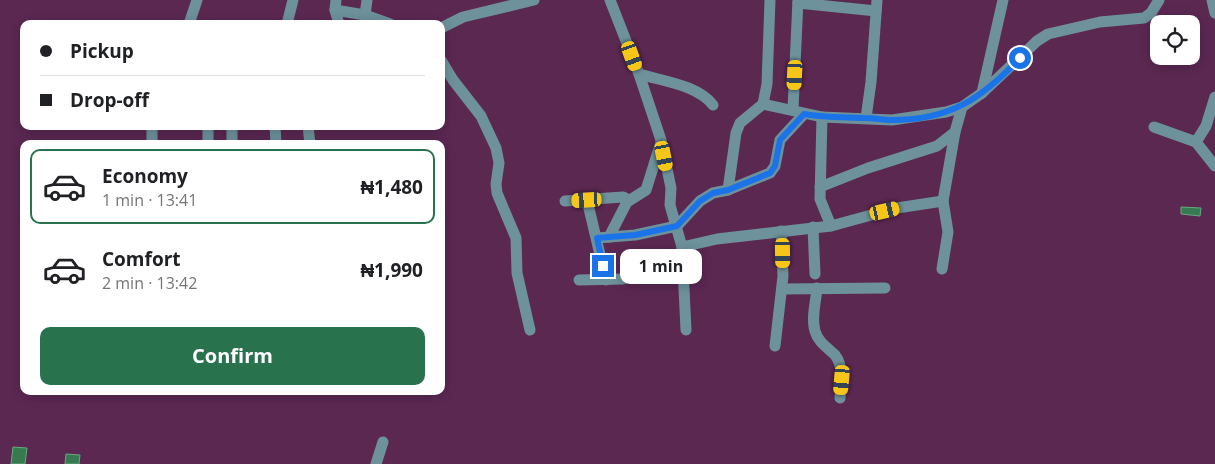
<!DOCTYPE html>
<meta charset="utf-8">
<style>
body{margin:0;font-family:"Open Sans",sans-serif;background:#f2f2f2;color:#202124;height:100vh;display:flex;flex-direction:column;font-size:19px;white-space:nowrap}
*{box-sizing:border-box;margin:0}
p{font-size:16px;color:#757577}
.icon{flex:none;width:28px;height:28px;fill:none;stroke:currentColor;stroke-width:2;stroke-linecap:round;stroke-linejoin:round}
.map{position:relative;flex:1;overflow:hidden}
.sheet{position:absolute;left:20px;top:140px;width:425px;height:255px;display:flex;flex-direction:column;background:#fff;border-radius:10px;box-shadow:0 2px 12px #0003}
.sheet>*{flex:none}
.hud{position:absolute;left:20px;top:20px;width:425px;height:110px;border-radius:10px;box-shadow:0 2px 12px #0003;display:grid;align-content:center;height:110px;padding:0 20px;background:#fff}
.buttons{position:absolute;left:1150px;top:15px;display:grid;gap:10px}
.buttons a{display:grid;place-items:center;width:50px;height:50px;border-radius:10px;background:#fff;box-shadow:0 2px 12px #0003;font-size:25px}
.end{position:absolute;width:22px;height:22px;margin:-11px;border:6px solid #1a73e8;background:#fff;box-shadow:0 0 0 2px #fff}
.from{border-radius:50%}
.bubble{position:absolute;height:35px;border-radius:10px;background:#fff;box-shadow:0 2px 12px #0003;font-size:16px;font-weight:700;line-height:35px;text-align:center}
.car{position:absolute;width:15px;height:30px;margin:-15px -8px;border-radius:6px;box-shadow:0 0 4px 1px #0007;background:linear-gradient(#f5c518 24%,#345 0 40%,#f5c518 0 76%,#345 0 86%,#f5c518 0)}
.hud b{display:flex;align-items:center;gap:18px;height:48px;font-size:19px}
.hud b+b{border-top:1px solid #e0e0e0}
.hud i{width:12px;height:12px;background:#202124}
ul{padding:9px 0 0;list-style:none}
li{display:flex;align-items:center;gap:15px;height:75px;margin:0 10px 8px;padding:0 10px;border:2px solid transparent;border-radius:10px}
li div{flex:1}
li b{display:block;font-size:19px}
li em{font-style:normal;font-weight:700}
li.selected{border-color:#28734e}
li>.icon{width:45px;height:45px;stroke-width:1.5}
.cta{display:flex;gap:10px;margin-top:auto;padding:10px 20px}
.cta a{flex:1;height:58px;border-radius:10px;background:#28734e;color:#fff;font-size:20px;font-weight:700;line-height:58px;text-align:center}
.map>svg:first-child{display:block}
</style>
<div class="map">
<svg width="1215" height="464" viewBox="0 0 1215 464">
<rect width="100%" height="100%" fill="#5b2852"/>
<!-- building -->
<g fill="#377a52" stroke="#67aa7f">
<polygon points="1181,207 1201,208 1200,216 1181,214"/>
<polygon points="13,447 27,448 25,464 11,464"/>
<polygon points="66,454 80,455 79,464 65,464"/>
</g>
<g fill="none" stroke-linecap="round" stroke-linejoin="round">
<!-- minor -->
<g stroke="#6d929b" stroke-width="11">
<polyline points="336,0 335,10 339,24"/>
<polyline points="610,0 639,74 661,140 671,188 670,205 682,247 686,330"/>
<polyline points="1212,0 1215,13"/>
<polyline points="798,3 876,11"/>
<polyline points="335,10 365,15 390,24"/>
<polyline points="365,15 367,0"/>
<polyline points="189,24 197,0"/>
<polyline points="287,24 293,0"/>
<polyline points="441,28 463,17 534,0"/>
<polyline points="441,60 453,80 481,116 496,148 499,163 496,184 497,193 516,238 517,273 530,330"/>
<path d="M639,74C662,81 698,85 713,105"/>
<polyline points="982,93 1003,0"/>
<polyline points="763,104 822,117 892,120 946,112 962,107 982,93 1037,41 1048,34 1100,22 1144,18 1151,13 1159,0"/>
<polyline points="793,109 798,0"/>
<polyline points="822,117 820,199 831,226"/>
<polyline points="866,118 871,82 877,0"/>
<polyline points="232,126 232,144"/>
<polyline points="275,126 276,144"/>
<polyline points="308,126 310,144"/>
<polyline points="1154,127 1196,142 1215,166"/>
<polyline points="1196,142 1206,126 1215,97"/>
<polyline points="152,144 152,126"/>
<polyline points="208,144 208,126"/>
<polyline points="820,187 868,168 937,146 955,132"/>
<polyline points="728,190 736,133 740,123 763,104 767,84 770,0"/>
<polyline points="587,200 606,280"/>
<polyline points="565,201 623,197 629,200"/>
<polyline points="813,227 815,274"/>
<polyline points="609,237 627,202 646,190 661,142"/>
<polyline points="597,238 635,235 677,226 700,201 713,193 728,190 770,173 775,166 780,140 804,114"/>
<polyline points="682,247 717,239 831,226 897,208 943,201"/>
<polyline points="942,269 948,232 943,201 955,132 962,107"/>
<polyline points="579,280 623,279 682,266"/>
<path d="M817,288C816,301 811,318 815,331C818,342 827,347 835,355C844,366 841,385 840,398"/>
<polyline points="782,289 885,288"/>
<polyline points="775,346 783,276 781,231"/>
<polyline points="376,464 383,442"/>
</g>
</g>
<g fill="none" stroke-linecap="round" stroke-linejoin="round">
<!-- route -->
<path stroke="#1a73e8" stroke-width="6" d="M603,266L597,238L635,235L677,226L700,201L713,193L728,190L770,173L775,166L780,140L804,114C825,118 844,117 865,118C874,118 883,120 892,120C950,120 981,99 1020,58"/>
</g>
</svg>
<div class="buttons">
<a><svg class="icon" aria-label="locate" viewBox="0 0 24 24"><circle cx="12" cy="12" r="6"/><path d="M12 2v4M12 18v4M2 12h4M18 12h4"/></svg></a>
</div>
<i class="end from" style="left:1020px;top:58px"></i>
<i class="end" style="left:603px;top:266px"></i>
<div class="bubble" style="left:620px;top:249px;width:82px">1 min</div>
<i class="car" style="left:632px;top:56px;rotate:160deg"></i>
<i class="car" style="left:795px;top:75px;rotate:183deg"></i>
<i class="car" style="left:664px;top:156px;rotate:169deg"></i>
<i class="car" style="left:587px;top:200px;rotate:267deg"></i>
<i class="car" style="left:885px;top:211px;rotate:77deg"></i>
<i class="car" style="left:783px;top:253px;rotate:179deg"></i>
<i class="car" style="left:842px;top:380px;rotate:185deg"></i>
<div class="hud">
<b><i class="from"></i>Pickup</b>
<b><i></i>Drop-off</b>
</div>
<section class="sheet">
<ul>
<li class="selected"><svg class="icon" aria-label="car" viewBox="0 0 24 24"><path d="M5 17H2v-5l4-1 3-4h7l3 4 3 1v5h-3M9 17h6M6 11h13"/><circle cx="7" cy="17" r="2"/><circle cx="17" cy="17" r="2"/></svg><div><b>Economy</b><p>1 min · 13:41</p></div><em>₦1,480</em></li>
<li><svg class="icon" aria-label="car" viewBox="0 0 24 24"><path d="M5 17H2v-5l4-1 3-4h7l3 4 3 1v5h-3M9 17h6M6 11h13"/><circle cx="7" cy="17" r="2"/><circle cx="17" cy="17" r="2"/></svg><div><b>Comfort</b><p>2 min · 13:42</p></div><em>₦1,990</em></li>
</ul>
<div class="cta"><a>Confirm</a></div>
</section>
</div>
